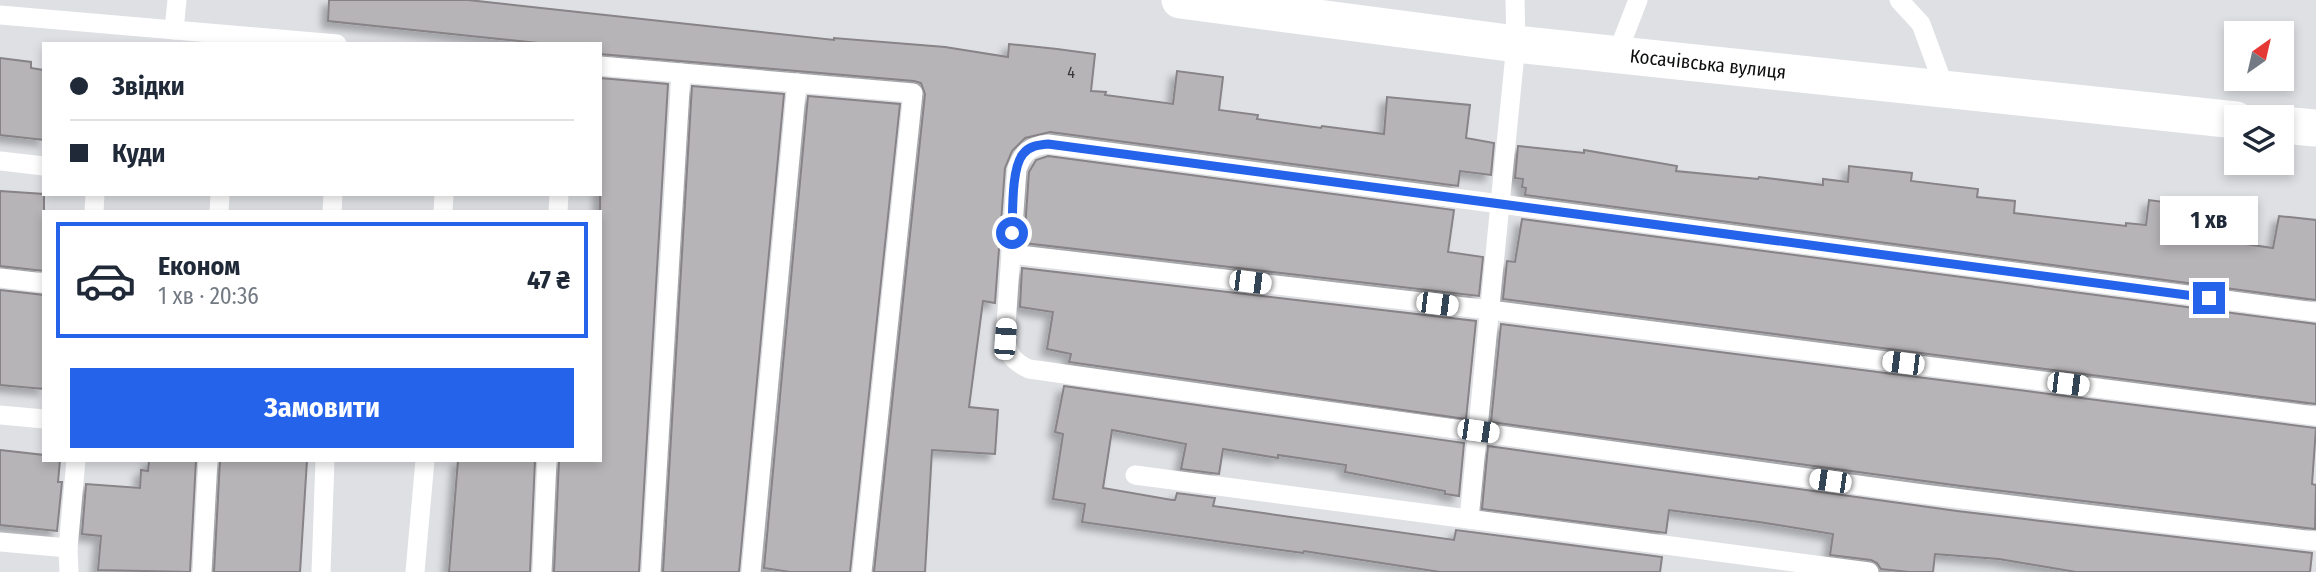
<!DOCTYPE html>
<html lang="uk">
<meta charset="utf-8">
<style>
body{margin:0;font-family:"Fira Sans Condensed",sans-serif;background:#f6f6f7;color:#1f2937;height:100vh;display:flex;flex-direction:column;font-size:26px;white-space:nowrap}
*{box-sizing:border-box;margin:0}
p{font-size:23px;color:#747a83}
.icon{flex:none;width:38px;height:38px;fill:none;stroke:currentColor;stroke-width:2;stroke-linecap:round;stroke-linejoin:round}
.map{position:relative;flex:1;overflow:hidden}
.drawer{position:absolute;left:42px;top:210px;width:560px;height:252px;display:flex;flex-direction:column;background:#fff;border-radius:0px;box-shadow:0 4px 10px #0003}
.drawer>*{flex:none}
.top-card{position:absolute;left:42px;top:42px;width:560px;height:154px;border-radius:0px;box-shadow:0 4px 10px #0003;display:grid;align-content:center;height:154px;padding:0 28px;background:#fff}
.needle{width:46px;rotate:34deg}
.tools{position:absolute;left:2224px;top:21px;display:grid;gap:14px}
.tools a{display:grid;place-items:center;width:70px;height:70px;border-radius:0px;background:#fff;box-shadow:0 4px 10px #0003;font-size:35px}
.end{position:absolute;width:32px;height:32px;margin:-16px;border:9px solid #2563eb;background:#fff;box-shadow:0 0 0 4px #fff}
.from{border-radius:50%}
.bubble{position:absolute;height:49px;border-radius:0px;background:#fff;box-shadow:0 4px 10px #0003;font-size:23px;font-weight:700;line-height:49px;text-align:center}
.car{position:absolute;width:21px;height:42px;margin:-21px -10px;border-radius:9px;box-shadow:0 0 5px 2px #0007;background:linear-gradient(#fff 24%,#345 0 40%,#fff 0 76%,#345 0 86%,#fff 0)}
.top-card b{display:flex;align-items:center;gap:24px;height:66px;font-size:26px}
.top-card b+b{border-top:2px solid #e0e1e3}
.top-card i{width:18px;height:18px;background:#1f2937}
ul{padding:12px 0 0;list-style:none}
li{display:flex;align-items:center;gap:21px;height:116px;margin:0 14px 10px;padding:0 14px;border:4px solid transparent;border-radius:0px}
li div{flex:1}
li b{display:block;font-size:26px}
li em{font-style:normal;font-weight:700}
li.current{border-color:#2563eb}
li>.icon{width:63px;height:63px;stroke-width:1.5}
.action{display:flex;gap:14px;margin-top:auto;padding:14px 28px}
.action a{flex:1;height:80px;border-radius:0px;background:#2563eb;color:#fff;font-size:28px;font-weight:700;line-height:80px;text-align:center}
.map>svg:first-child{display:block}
</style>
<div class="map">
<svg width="2316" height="572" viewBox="0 0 2316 572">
<defs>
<filter id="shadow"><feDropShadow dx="-6" dy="6" stdDeviation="3.5" flood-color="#0004"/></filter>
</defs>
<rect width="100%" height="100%" fill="#dee0e4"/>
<!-- building -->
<g fill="#b7b4b7" stroke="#878386" stroke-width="2" filter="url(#shadow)">
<polygon points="329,0 468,0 834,40 834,38 945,47 1008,57 1009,44 1057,49 1095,54 1091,91 1106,92 1105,95 1173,104 1177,71 1223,77 1219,110 1258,115 1257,119 1321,128 1322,126 1384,134 1387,97 1470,105 1466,138 1494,143 1491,175 1460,171 1458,186 1050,132 1025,138 1012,151 1005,168 995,303 983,301 969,407 998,410 995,454 932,450 925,572 874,572 925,94 921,83 914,81 600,54 600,44 548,44 328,21"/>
<polygon points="0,58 31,62 31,68 44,70 44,140 0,135"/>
<polygon points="600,78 668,84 639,572 554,572 559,460 600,460"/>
<polygon points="692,86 784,94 739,572 663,572"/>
<polygon points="808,96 900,104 850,572 790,572 764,568"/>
<polygon points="1518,146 1584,153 1584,150 1677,166 1676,171 1758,179 1759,177 1823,185 1823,179 1848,182 1849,166 1912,173 1911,181 1978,189 1977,197 2015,201 2014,213 2126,226 2126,223 2146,225 2149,200 2195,206 2192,225 2213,234 2212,239 2273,248 2279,216 2316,220 2316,300 1525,195 1526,188 1522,187 1523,179 1515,178"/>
<polygon points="1048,156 1454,210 1448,252 1483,257 1479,296 1024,243 1029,172 1036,160"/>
<polygon points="0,191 44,194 44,271 0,266"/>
<polygon points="1522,219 2316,324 2316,404 1503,299 1507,261 1515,262"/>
<polygon points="1022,268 1476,321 1466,419 1069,362 1071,354 1047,349 1053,312 1020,307"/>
<polygon points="0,290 44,295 44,389 0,385"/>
<polygon points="1501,324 2316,428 2312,484 2316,485 2315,529 1961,486 1491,422"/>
<polygon points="1064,386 1464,443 1459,496 1445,494 1445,491 1345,472 1346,465 1278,455 1278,458 1223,449 1219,474 1181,469 1186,444 1112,430 1103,488 1172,500 1175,500 1177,493 1215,498 1213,506 1454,540 1456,530 1662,557 1660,572 1440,572 1304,551 1303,553 1237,544 1082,522 1085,504 1053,499 1063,434 1055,432"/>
<polygon points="1488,446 1957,511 2312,553 2310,572 2076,572 1999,559 1935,554 1933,572 1909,572 1881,569 1877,563 1871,560 1830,555 1833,534 1759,522 1669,510 1666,533 1482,509"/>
<polygon points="0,450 44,455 44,460 60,460 58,482 62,482 57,531 0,525"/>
<polygon points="149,460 196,460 190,572 98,570 101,536 82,534 86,484 140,488 141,470 148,471"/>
<polygon points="220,460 307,460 300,572 214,572"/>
<polygon points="458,460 535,460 530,572 449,572"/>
</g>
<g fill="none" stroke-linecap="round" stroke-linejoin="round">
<!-- service -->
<g stroke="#fff" stroke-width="19">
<polyline points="1515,0 1516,44 1500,204 2316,312"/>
<polyline points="1899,0 1921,24 1945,89"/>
<polyline points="0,15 337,44"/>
<polyline points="174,30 177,0"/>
<polyline points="1617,54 1638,0"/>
<polyline points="600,66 913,93 862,572"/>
<polyline points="0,161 44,166"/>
<polyline points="94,212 95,194"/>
<polyline points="219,212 220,194"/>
<polyline points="332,212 333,194"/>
<polyline points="443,212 444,194"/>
<polyline points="558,212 559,194"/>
<polyline points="1011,254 1490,310 2316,416"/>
<polyline points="0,278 44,283"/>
<polyline points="0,415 44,419"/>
<polyline points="1135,475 1869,572"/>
<path d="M1469,519C1479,414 1490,309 1500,204L1048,144C1030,146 1023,152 1017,169L1005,339C1008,355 1014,362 1029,369C1322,410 1615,453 1908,492C2044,510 2180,525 2316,541"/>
<polyline points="0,542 68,548"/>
<polyline points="69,572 68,548 76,460"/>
<polyline points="202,572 208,460"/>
<polyline points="321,572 325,460"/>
<polyline points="415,572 425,460"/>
<polyline points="542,572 547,460"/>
<polyline points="651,572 681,73"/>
<polyline points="751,572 797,83"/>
</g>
<!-- minor -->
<g stroke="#fff" stroke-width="37">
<polyline points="1180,0 1516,44 2236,120"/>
<polyline points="2282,125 2316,128"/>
</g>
</g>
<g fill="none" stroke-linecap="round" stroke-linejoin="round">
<!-- route -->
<path stroke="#2563eb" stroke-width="9" d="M1012,233C1013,214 1011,168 1023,154C1029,146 1038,145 1048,144L2209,298"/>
</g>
<g text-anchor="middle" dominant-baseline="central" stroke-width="5" stroke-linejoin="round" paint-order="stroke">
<!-- number labels -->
<g font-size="16" fill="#383839">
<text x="1071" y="72">4</text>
</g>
<!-- street labels -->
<g font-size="19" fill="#0d0e0f" stroke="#fff">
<text transform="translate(1708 64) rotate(6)">Косачівська вулиця</text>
</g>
</g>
</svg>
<div class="tools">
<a><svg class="needle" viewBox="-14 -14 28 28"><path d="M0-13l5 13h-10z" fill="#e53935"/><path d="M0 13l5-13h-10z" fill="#747a83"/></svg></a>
<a><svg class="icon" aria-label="layers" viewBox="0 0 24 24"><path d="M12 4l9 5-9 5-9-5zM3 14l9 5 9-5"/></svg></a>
</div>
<i class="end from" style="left:1012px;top:233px"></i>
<i class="end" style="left:2209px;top:298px"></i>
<div class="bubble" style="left:2160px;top:196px;width:98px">1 хв</div>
<i class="car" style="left:1250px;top:282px;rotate:97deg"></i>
<i class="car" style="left:1437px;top:304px;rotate:97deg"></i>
<i class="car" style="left:1005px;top:339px;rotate:4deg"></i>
<i class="car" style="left:1903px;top:363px;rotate:277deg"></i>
<i class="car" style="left:2068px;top:384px;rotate:97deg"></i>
<i class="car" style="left:1478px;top:431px;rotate:98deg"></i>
<i class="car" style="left:1830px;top:481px;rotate:278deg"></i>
<div class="top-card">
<b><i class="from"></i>Звідки</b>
<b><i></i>Куди</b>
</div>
<section class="drawer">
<ul>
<li class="current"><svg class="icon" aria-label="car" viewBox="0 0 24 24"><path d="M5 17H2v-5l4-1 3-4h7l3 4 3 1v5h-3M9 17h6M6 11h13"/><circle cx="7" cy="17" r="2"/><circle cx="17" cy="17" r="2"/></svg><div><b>Економ</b><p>1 хв · 20:36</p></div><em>47 ₴</em></li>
</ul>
<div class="action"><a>Замовити</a></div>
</section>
</div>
